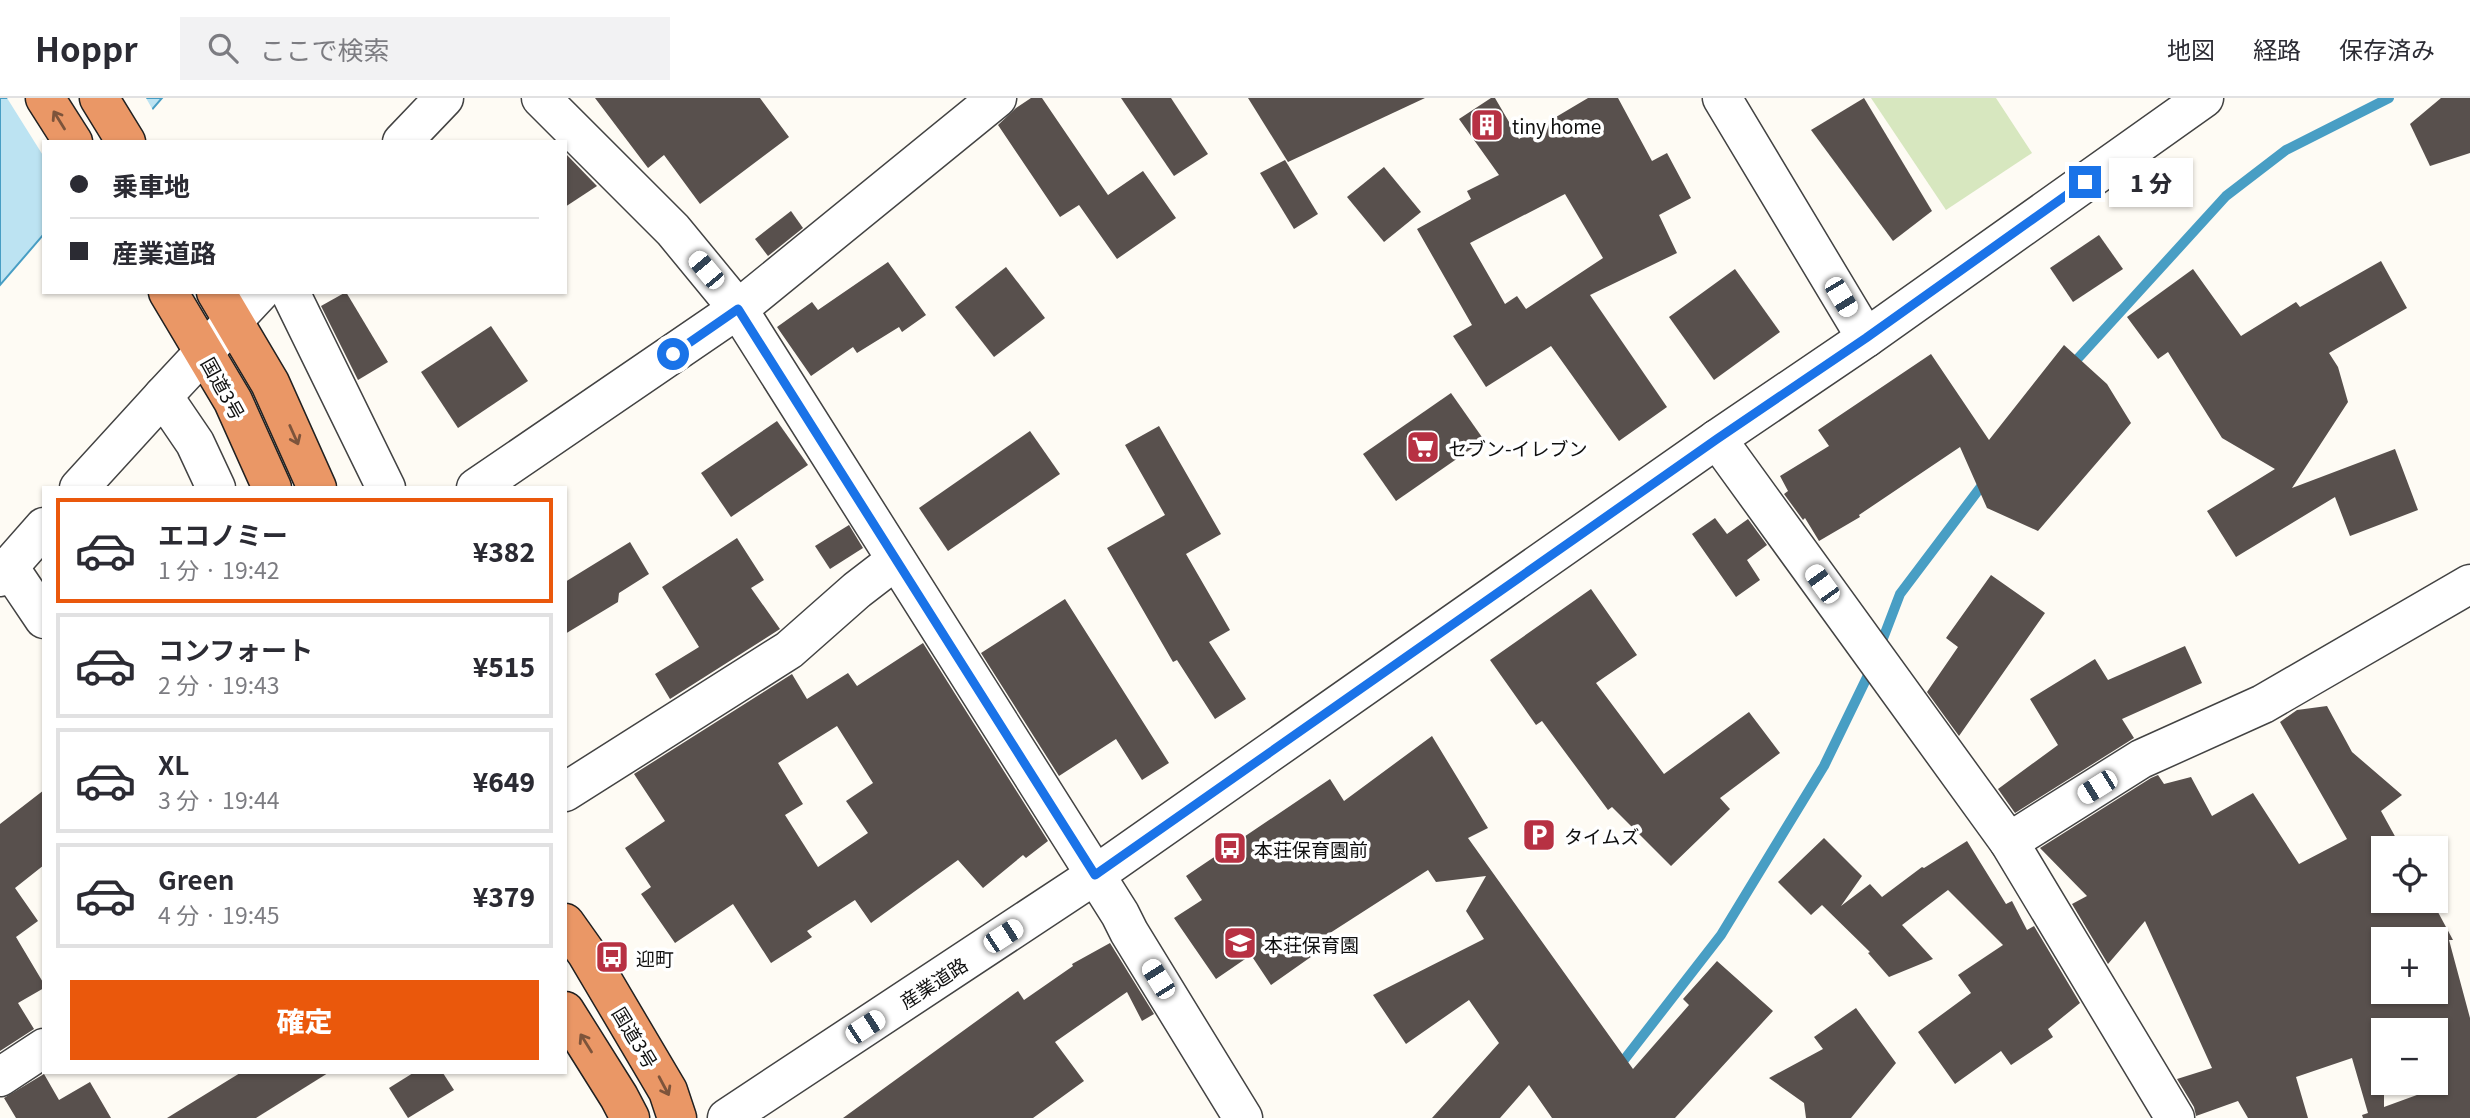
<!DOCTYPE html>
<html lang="ja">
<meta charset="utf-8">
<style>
body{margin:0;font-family:Georgia,"Noto Sans JP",serif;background:#f2f2f3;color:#2b2b33;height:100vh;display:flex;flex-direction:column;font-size:26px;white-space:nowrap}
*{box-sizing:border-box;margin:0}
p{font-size:23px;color:#7c7c81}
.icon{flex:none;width:38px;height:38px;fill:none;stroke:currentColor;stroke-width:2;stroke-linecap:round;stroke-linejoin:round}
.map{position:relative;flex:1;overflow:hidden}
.details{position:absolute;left:42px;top:388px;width:525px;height:588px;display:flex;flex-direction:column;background:#fff;border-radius:0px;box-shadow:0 2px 5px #0004}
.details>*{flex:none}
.hud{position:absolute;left:42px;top:42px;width:525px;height:154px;border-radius:0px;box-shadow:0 2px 5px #0004;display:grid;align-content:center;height:154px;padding:0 28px;background:#fff}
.buttons{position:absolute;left:2371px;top:738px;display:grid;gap:14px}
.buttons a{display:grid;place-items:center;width:77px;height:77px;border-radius:0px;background:#fff;box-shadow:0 2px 5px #0004;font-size:35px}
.end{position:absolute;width:32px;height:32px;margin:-16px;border:9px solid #1a73e8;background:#fff;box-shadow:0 0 0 4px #fff}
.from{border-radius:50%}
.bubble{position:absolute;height:49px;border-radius:0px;background:#fff;box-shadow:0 2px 5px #0004;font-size:23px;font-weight:800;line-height:49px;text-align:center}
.car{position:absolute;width:21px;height:42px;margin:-21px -10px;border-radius:9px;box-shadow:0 0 5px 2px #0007;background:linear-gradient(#fff 24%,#345 0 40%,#fff 0 76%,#345 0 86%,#fff 0)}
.hud b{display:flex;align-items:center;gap:24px;height:66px;font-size:26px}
.hud b+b{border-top:2px solid #e1e1e2}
.hud i{width:18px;height:18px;background:#2b2b33}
ul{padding:12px 0 0;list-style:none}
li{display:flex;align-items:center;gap:21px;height:105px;margin:0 14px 10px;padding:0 14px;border:4px solid #e1e1e2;border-radius:0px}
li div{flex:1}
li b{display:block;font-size:26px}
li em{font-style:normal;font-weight:800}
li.on{border-color:#ea580c}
li>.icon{width:63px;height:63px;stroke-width:1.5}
.cta{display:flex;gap:14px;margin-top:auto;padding:14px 28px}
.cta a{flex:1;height:80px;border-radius:0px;background:#ea580c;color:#fff;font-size:28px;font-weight:800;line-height:80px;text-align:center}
header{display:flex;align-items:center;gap:42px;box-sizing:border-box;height:98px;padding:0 35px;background:#fff;border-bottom:2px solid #e1e1e2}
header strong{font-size:33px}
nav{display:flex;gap:38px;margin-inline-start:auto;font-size:24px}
.search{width:490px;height:63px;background:#f2f2f3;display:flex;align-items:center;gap:18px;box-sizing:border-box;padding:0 24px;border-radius:0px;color:#7c7c81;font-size:26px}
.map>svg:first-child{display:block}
</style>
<header>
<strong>Hoppr</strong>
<div class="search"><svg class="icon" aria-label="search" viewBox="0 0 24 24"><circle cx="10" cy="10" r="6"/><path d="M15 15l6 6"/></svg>ここで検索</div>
<nav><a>地図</a><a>経路</a><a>保存済み</a></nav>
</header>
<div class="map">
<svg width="2470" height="1020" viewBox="0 0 2470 1020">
<rect width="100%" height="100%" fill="#fefbf4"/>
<!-- green -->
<polygon fill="#d7e7bf" points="1871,0 1996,0 2032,55 1946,112"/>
<!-- water -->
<polygon fill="#bce3f2" stroke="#489ec4" stroke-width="2" points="0,0 162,0 124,44 44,44 44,136 0,187"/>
<!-- pier -->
<polygon fill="#fefbf4" points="7,0 146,0 154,14 129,44 44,44 44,59"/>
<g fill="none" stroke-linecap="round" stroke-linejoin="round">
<!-- stream -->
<g stroke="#489ec4" stroke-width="10">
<polyline points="2071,268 2226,98 2286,52 2389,0"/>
<polyline points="1879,551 1900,496 1986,382"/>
<polyline points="1617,971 1721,837 1824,668 1872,569"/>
</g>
</g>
<!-- building -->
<g fill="#58504d" fill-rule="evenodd">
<polygon points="595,0 760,0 789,39 700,106 664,57 648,70"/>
<polygon points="1031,0 1042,0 1108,97 1143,73 1176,120 1117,161 1079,107 1060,119 998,27 1016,10"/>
<polygon points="1121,0 1171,0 1208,56 1174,78"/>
<polygon points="1248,0 1425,0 1288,64"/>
<path d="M1491,0H1495L1519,41L1588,0H1618L1652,63L1667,55L1691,100L1659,117L1677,155L1590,197L1667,309L1619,343L1551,248L1486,289L1453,238L1472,227L1417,131L1471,101L1467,93L1499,77L1459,21ZM1565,96L1603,160L1526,211L1517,198L1505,206L1470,145Z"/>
<polygon points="1864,0 1932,113 1893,143 1811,32"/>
<polygon points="2441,0 2470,0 2470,55 2430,68 2410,26"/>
<polygon points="565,55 597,88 565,109"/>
<polygon points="1285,62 1318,116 1294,131 1260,75"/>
<polygon points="1384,69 1421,114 1384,144 1347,99"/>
<polygon points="791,113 803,130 768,158 755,141"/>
<polygon points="2099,137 2123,171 2073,204 2050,170"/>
<polygon points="2381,163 2407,210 2329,255 2338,269 2348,304 2292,390 2395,351 2418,412 2350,438 2335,399 2236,459 2207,413 2275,371 2222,340 2168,254 2158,261 2127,219 2193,171 2241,238 2296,204 2300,209"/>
<polygon points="888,164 926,217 902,234 899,229 857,255 853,249 811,278 777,229 812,204 818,212"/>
<polygon points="1006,169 1045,220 994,259 955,209"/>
<polygon points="1735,171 1780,234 1714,282 1669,219"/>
<polygon points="346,194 388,264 358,282 321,208"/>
<polygon points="491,228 528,283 458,330 421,274"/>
<polygon points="2064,247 2107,286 2131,325 2038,433 1987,410 1960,349 1859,417 1860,419 1819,443 1805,420 1803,422 1784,396 1788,393 1780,378 1829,348 1818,332 1931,256 1989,342"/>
<polygon points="1451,295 1484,342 1396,403 1363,356"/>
<polygon points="777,323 808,367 731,419 701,375"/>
<polygon points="1159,328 1221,436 1186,456 1230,532 1209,544 1246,601 1215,621 1177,562 1173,564 1107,450 1165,417 1125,347"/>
<polygon points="1030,333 1060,376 948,453 919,410"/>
<polygon points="1715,420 1727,436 1748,421 1767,447 1747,462 1760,482 1736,499 1692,436"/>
<polygon points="849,427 863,450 830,471 815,448"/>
<polygon points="737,440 764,482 751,490 780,531 670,601 655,576 699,549 662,489"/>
<polygon points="630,444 649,476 619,495 618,504 565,536 565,484"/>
<polygon points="1991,477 2045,515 1959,638 1927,594 1958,549 1946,540"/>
<polygon points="1591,491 1637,557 1596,585 1664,676 1749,614 1780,655 1720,700 1730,711 1671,768 1612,709 1608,712 1542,623 1536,627 1490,562"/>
<polygon points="1065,501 1169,665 1142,682 1116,641 1059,678 981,555"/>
<path d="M923,545L1048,743L1026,760L1023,757L983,790L958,762L871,825L855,802L807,833L812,839L771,865L733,806L675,845L641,796L651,789L625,750L665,723L634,676L792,576L807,601L848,575L857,588ZM837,628L873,685L846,703L868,735L818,769L785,717L803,706L778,665Z"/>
<polygon points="2185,548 2202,585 2122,621 2134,640 2015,715 1998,691 2058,647 2030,601 2095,561 2108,582"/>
<path d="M2327,608L2352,654L2402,697L2381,713L2402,751H2384V803H2432L2453,842H2449L2470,920V1020H2363L2362,1017L2368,1015L2352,960L2296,979L2308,1020H2248L2238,1003L2196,1018L2194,1009L2177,981L2212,970L2145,823L2108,866L2072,806L2087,798L2040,750L2151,680L2158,677L2164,686L2191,679L2212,718L2253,695L2299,766L2347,741L2280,624L2297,612ZM2384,842H2436V894H2384ZM2384,933H2436V990L2384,1009Z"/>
<polygon points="1432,638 1488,730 1468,740 1633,971 1689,907 1683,901 1717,863 1773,913 1675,1020 1552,1020 1529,987 1500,1020 1432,1020 1499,945 1469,902 1406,946 1373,897 1484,841 1466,813 1486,778 1436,784 1428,772 1330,835 1335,842 1271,887 1251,857 1216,881 1174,820 1202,802 1186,778 1330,681 1344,703"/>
<polygon points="44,692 44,767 15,790 38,823 16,839 44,886 44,890 18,905 34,931 0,953 0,726"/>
<polygon points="1824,740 1862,778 1841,808 1870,786 1882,799 1922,769 1924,770 1967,743 2006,806 2012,803 2027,832 2034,828 2080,905 2048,931 2053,939 2011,967 2001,953 1955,986 1918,934 1971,895 1958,877 2003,847 1948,792 1902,827 1933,861 1889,879 1868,855 1870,854 1822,807 1811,817 1778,784"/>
<polygon points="1110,845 1154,916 1142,923 1127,894 1055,944 1084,983 1033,1020 843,1020 1018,893 1024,902 1073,868 1072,866"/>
<polygon points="1856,910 1896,965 1851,1020 1806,1020 1804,1005 1769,980 1823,951 1814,939"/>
<polygon points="240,975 328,975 256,1020 167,1020"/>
<polygon points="413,975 443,975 454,992 408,1020 389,990"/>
<polygon points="44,976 59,1002 90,984 111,1020 16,1020 4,1000"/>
</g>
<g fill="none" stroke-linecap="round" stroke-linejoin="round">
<defs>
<g id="minor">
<polyline points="541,0 673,132 738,211 1120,816 1129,834 1243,1020"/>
<polyline points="1722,0 1866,240"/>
<polyline points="402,44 444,0"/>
<polyline points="290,194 386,390"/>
<polyline points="163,298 260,194"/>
<polyline points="1717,341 2009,744 2175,1020"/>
<polyline points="79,390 163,298 195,345 216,390"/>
<polyline points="476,390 738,211 997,0"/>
<polyline points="9,469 44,521"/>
<polyline points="0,479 44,429"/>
<polyline points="565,694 789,552 857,492 896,462"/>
<polyline points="2009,744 2141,661 2263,606 2470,486"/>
<polyline points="0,979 44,950"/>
<polyline points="727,1020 1095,777 1717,341 1866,240 2204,0"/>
</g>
<g id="highway">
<polyline points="45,0 73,44"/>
<polyline points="99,0 126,44"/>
<polyline points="168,194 233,303 272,390"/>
<polyline points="216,194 270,285 317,390"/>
<polyline points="565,825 587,856 668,993 677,1020"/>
<polyline points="565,913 619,999 630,1020"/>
</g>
</defs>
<!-- minor casing -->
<use href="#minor" stroke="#434343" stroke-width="41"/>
<!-- highway casing -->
<use href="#highway" stroke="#212121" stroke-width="41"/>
<!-- minor -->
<use href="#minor" stroke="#fff" stroke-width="38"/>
<!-- highway -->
<use href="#highway" stroke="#ea9766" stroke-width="38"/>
</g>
<!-- one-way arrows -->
<defs><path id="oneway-shaft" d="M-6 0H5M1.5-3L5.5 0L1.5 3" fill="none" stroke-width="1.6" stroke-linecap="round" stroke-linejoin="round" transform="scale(1.75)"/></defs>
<g stroke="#7d543b">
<use href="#oneway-shaft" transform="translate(59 22) rotate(-122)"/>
<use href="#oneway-shaft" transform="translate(294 337) rotate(66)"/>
<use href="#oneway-shaft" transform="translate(586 945) rotate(-122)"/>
<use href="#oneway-shaft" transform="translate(664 988) rotate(62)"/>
</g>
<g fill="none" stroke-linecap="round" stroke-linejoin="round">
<!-- route -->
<polyline stroke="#1a73e8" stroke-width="9" points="673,256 738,211 1095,777 1717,341 1866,240 2085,84"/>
</g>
<!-- icons -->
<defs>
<symbol id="building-square" viewBox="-11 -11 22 22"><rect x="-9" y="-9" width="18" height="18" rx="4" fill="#b73143" stroke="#fff"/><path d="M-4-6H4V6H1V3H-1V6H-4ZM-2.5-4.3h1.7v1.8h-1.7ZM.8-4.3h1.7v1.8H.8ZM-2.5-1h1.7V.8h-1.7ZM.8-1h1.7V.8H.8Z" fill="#fff"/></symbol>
<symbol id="supermarket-square" viewBox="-11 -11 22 22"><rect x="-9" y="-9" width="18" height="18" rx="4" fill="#b73143" stroke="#fff"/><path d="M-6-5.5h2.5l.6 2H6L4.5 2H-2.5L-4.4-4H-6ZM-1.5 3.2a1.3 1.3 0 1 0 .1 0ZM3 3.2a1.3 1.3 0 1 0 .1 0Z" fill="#fff"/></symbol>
<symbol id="parking-square" viewBox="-11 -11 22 22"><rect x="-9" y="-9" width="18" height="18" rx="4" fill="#b73143" stroke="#fff"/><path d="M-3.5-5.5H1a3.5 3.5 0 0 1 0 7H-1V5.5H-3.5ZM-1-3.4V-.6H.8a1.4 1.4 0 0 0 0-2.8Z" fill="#fff"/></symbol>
<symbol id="bus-square" viewBox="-11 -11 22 22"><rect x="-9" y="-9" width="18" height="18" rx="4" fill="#b73143" stroke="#fff"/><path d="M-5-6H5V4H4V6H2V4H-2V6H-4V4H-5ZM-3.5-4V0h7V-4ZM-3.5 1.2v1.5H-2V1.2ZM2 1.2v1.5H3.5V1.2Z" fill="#fff"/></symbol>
<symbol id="school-square" viewBox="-11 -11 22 22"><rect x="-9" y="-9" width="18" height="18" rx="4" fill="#b73143" stroke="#fff"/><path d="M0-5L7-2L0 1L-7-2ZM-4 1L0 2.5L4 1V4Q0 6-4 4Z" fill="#fff"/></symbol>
</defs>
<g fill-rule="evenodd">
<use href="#building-square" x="1468" y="8" width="38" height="38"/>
<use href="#supermarket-square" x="1404" y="330" width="38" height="38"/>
<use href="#parking-square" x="1520" y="718" width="38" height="38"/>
<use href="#bus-square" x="1211" y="731" width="38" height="38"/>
<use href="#school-square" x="1221" y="826" width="38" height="38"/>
<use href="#bus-square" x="593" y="840" width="38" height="38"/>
</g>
<g text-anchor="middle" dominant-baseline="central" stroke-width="7" stroke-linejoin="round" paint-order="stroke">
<!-- poi labels -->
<g font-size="19" fill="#101010" stroke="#fff" text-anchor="start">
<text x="1512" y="27">tiny home</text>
<text x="1448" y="349">セブン-イレブン</text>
<text x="1564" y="737">タイムズ</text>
<text x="1254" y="750">本荘保育園前</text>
<text x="1264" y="845">本荘保育園</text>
<text x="636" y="859">迎町</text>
</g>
<!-- street labels -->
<g font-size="19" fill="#101010" stroke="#fff">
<text transform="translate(224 290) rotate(61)">国道3号</text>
<text transform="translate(933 884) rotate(-33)">産業道路</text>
<text transform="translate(636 939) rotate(59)">国道3号</text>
</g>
</g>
</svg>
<div class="buttons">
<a><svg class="icon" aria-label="locate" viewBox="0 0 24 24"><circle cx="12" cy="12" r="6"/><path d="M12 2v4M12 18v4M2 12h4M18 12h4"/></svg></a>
<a>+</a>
<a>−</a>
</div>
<i class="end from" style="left:673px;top:256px"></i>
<i class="end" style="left:2085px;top:84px"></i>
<div class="bubble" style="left:2109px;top:60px;width:84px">1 分</div>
<i class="car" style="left:706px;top:172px;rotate:320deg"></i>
<i class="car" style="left:1841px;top:199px;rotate:149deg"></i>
<i class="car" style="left:1822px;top:486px;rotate:324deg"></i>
<i class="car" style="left:2097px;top:689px;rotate:238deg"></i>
<i class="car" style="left:1003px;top:838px;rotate:57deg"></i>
<i class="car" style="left:1158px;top:881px;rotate:328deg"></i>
<i class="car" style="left:865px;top:929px;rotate:57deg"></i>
<div class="hud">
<b><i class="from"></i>乗車地</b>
<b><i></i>産業道路</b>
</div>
<section class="details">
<ul>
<li class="on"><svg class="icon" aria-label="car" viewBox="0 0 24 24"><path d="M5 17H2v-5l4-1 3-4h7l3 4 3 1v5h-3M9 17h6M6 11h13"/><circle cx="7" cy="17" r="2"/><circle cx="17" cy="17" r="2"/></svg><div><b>エコノミー</b><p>1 分 · 19:42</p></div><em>¥382</em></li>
<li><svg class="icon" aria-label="car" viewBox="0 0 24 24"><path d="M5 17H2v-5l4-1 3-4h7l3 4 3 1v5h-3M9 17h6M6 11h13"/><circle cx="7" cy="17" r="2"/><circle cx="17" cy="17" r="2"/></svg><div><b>コンフォート</b><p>2 分 · 19:43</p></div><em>¥515</em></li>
<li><svg class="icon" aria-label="car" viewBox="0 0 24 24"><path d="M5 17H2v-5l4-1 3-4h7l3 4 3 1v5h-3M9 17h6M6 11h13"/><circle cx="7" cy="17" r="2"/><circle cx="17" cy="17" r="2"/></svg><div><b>XL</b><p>3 分 · 19:44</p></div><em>¥649</em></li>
<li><svg class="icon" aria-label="car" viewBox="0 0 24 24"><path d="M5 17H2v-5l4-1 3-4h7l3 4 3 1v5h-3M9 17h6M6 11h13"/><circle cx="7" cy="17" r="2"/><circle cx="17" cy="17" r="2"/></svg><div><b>Green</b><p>4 分 · 19:45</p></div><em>¥379</em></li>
</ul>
<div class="cta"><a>確定</a></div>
</section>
</div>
